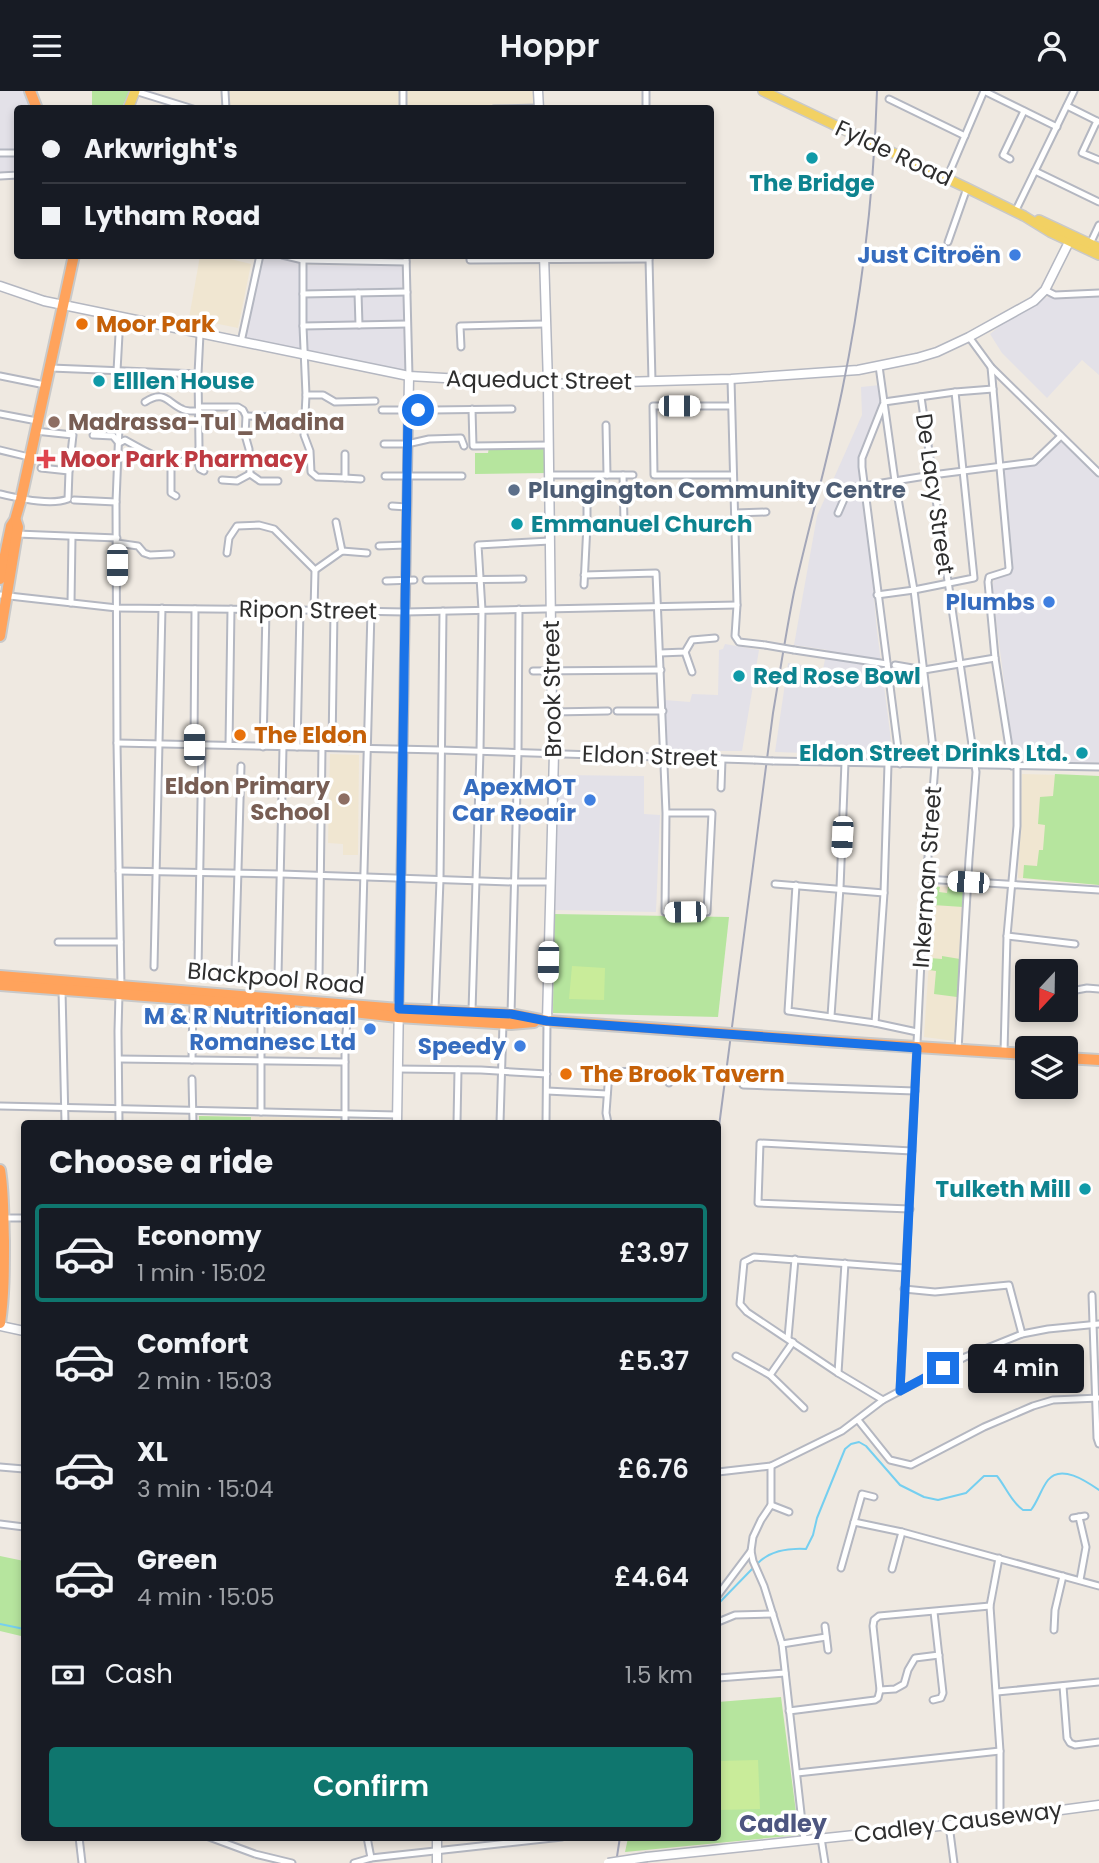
<!DOCTYPE html>
<meta charset="utf-8">
<style>
body{margin:0;font-family:Poppins,sans-serif;background:#20242c;color:#f1f3f6;height:100vh;display:flex;flex-direction:column;font-size:26px;white-space:nowrap}
*{box-sizing:border-box;margin:0}
p{font-size:23px;color:#9ea1a6}
.icon{flex:none;width:38px;height:38px;fill:none;stroke:currentColor;stroke-width:2;stroke-linecap:round;stroke-linejoin:round}
.map{position:relative;flex:1;overflow:hidden}
.panel{position:absolute;left:21px;top:1029px;width:700px;height:721px;display:flex;flex-direction:column;background:#171b24;border-radius:7px;box-shadow:0 4px 10px #0003}
.panel>*{flex:none}
.hud{position:absolute;left:14px;top:14px;width:700px;height:154px;border-radius:7px;box-shadow:0 4px 10px #0003;display:grid;align-content:center;height:154px;padding:0 28px;background:#171b24}
.needle{width:46px;rotate:202deg}
.tools{position:absolute;left:1015px;top:868px;display:grid;gap:14px}
.tools a{display:grid;place-items:center;width:63px;height:63px;border-radius:7px;background:#171b24;box-shadow:0 4px 10px #0003;font-size:35px}
.end{position:absolute;width:32px;height:32px;margin:-16px;border:9px solid #1a73e8;background:#fff;box-shadow:0 0 0 4px #fff}
.from{border-radius:50%}
.bubble{position:absolute;height:49px;border-radius:7px;background:#171b24;box-shadow:0 4px 10px #0003;font-size:23px;font-weight:600;line-height:49px;text-align:center}
.car{position:absolute;width:21px;height:42px;margin:-21px -10px;border-radius:9px;box-shadow:0 0 5px 2px #0007;background:linear-gradient(#fff 24%,#345 0 40%,#fff 0 76%,#345 0 86%,#fff 0)}
.hud b{display:flex;align-items:center;gap:24px;height:66px;font-size:26px}
.hud b+b{border-top:2px solid #363941}
.hud i{width:18px;height:18px;background:#f1f3f6}
ul{padding:0;list-style:none}
li{display:flex;align-items:center;gap:21px;height:98px;margin:0 14px 10px;padding:0 14px;border:4px solid transparent;border-radius:7px}
li div{flex:1}
li b{display:block;font-size:26px}
li em{font-style:normal;font-weight:600}
li.selected{border-color:#0f766e}
li>.icon{width:63px;height:63px;stroke-width:1.5}
h2{padding:0 28px;font-size:32px;line-height:84px}
.pay{display:flex;align-items:center;gap:18px;height:77px;padding:0 28px;font-size:26px}
.pay p{margin-inline-start:auto}
.primary-button{display:flex;gap:14px;margin-top:auto;padding:14px 28px}
.primary-button a{flex:1;height:80px;border-radius:7px;background:#0f766e;color:#fff;font-size:28px;font-weight:600;line-height:80px;text-align:center}
header{display:flex;justify-content:space-between;align-items:center;height:91px;padding:0 28px;background:#171b24;font-size:32px;font-weight:600}
.map>svg:first-child{display:block}
</style>
<header><svg class="icon" aria-label="menu" viewBox="0 0 24 24"><path d="M4 6h16M4 12h16M4 18h16"/></svg>Hoppr<svg class="icon" aria-label="person" viewBox="0 0 24 24"><circle cx="12" cy="8" r="4"/><path d="M4 21q1-7 8-7t8 7"/></svg></header>
<div class="map">
<svg width="1099" height="1772" viewBox="0 0 1099 1772">
<rect width="100%" height="100%" fill="#efe9e1"/>
<!-- industrial -->
<g fill="#e3e1e8">
<polygon points="0,0 23,0 30,17 18,18 17,78 0,84"/>
<polygon points="262,165 270,165 306,174 402,175 405,282 244,246"/>
<polygon points="1099,202 1099,284 1082,269 1047,307 1002,262 990,243 1025,214 1034,210 1055,204"/>
<polygon points="880,294 883,312 861,366 877,540 893,665 775,661 788,572 823,578 827,559 794,554 817,425 862,324 861,296"/>
<polygon points="1059,346 1099,386 1099,672 1014,669 992,497 994,488 1012,482 1012,473 1003,383 1004,378 1027,376"/>
<polygon points="725,553 759,559 742,660 666,660 665,609 690,611 692,603 718,604 719,559 723,558"/>
<polygon points="558,684 644,685 644,723 660,724 656,821 554,819"/>
</g>
<!-- education -->
<g fill="#f0e6d1">
<polygon points="224,0 535,0 535,14 450,18 224,18"/>
<polygon points="200,165 218,165 251,173 238,237 189,227"/>
<polygon points="330,663 359,664 358,764 343,764 343,753 328,752"/>
<polygon points="1022,683 1099,685 1099,794 1018,787"/>
<polygon points="934,795 964,797 955,950 924,946"/>
<polygon points="199,1025 340,1027 340,1032 199,1032"/>
</g>
<!-- green -->
<g fill="#b6e59e">
<polygon points="92,0 130,0 121,18 92,17"/>
<polygon points="489,356 548,356 548,382 475,383 475,362 488,362"/>
<polygon points="1055,683 1099,685 1099,794 1023,787 1024,774 1037,775 1039,759 1043,759 1045,734 1038,733 1040,706 1053,705"/>
<polygon points="934,795 940,796 939,801 947,802 948,796 964,797 963,816 933,814"/>
<polygon points="554,823 729,826 718,926 553,922"/>
<polygon points="942,865 960,868 957,906 934,903 936,880 929,879 930,867 942,868"/>
<polygon points="199,1025 251,1026 251,1032 199,1032"/>
<polygon points="0,1465 24,1470 24,1554 21,1545 0,1540"/>
<polygon points="781,1606 799,1744 625,1761 628,1747 718,1746 718,1611"/>
</g>
<!-- pitch -->
<g fill="#c9ec9a">
<polygon points="572,875 605,877 604,909 569,908"/>
<polygon points="758,1669 760,1718 718,1719 718,1670"/>
</g>
<g fill="none" stroke-linecap="round" stroke-linejoin="round">
<!-- stream -->
<g stroke="#75cff0" stroke-width="2">
<path d="M758,1472C770,1460 788,1457 806,1458L813,1444L817,1427L845,1358L851,1353L859,1351L866,1355L900,1394L924,1406L938,1409L966,1402L984,1385H997C1006,1396 1011,1411 1023,1419H1031C1038,1410 1041,1398 1048,1389C1061,1373 1086,1390 1099,1399"/>
<polyline points="718,1513 754,1476"/>
<polyline points="0,1533 24,1538"/>
</g>
<defs>
<g id="street">
<polyline points="135,0 193,18"/>
<polyline points="225,0 226,18"/>
<polyline points="403,0 403,18"/>
<polyline points="646,0 646,18"/>
<polyline points="984,0 1057,36"/>
<polyline points="889,8 965,45"/>
<polyline points="1067,15 1099,31"/>
<polyline points="494,18 539,17"/>
<polyline points="1097,30 1082,62 1099,69"/>
<polyline points="0,62 18,62"/>
<polyline points="1010,68 1003,64 1024,20"/>
<polyline points="1035,80 1099,111"/>
<polyline points="0,85 18,84"/>
<polyline points="947,87 984,0"/>
<polyline points="1015,121 1074,0"/>
<polyline points="948,151 967,97"/>
<polyline points="1090,153 1099,134"/>
<polyline points="282,164 303,169 406,171"/>
<polyline points="406,164 409,285"/>
<polyline points="470,164 470,169 649,168"/>
<polyline points="649,168 652,290"/>
<polyline points="303,169 303,235 306,304 304,344 310,360 311,381 317,386 345,387 345,363"/>
<polyline points="1045,199 1055,204 1099,202"/>
<polyline points="358,202 359,234"/>
<polyline points="303,203 407,201"/>
<polyline points="303,235 407,233"/>
<polyline points="200,243 198,283 199,356 196,366 200,378 204,380"/>
<polyline points="969,246 991,276 1099,382"/>
<polyline points="241,251 260,164"/>
<polyline points="461,256 460,235 545,233"/>
<polyline points="879,275 895,390 914,499 935,674 928,766 925,788 900,1300"/>
<polyline points="991,276 1009,477 1008,480 989,486 988,491 995,567 1012,675"/>
<polyline points="51,277 198,283"/>
<polyline points="117,280 120,225"/>
<polyline points="0,285 45,294"/>
<polyline points="731,288 737,514 735,545 739,551 765,554"/>
<polyline points="306,304 323,304 335,311 375,310"/>
<polyline points="921,306 976,681 969,768 958,959"/>
<path d="M145,311C164,298 168,312 182,318C187,321 193,320 199,320"/>
<polyline points="884,311 955,301 993,298"/>
<polyline points="883,314 862,367 862,376 900,673"/>
<polyline points="731,315 653,315 654,384 733,384"/>
<polyline points="199,316 238,316 243,319 246,325 245,344 249,358 250,383"/>
<polyline points="472,318 473,355 549,354"/>
<polyline points="382,319 418,319"/>
<polyline points="433,319 512,318"/>
<polyline points="0,323 37,330"/>
<polyline points="246,325 275,326"/>
<polyline points="606,334 607,384"/>
<polyline points="119,336 116,411 117,652 121,895"/>
<path d="M93,344L113,345L119,352L125,349C146,360 171,379 196,366"/>
<polyline points="384,353 407,353 429,348 461,347 464,355"/>
<polyline points="0,359 29,366"/>
<polyline points="171,369 171,402 176,405"/>
<polyline points="41,377 69,380"/>
<polyline points="549,384 633,384"/>
<polyline points="385,385 462,385"/>
<polyline points="345,387 361,388"/>
<polyline points="222,389 237,390 250,383 260,390 278,390"/>
<path d="M0,403C19,407 50,415 68,408L69,380L73,344L35,340"/>
<polyline points="74,409 116,411"/>
<polyline points="587,413 587,433"/>
<polyline points="392,415 407,416"/>
<polyline points="735,422 766,421"/>
<polyline points="838,422 848,399 851,397 932,384 1034,371 1061,345"/>
<polyline points="336,431 342,460"/>
<polyline points="17,443 117,447"/>
<polyline points="117,452 138,455 144,462 150,464 171,463"/>
<polyline points="379,455 406,454"/>
<polyline points="227,462 229,447 237,435 259,434 274,438 315,479 314,520"/>
<polyline points="315,479 342,460 367,462"/>
<polyline points="584,484 656,482 666,722 665,821 707,821 712,722 666,722"/>
<polyline points="426,489 523,488"/>
<polyline points="386,490 414,489"/>
<polyline points="584,494 587,433 624,432 623,384"/>
<polyline points="0,504 117,517 300,519 405,521 737,514"/>
<polyline points="877,504 914,499 974,487 955,301"/>
<polyline points="71,512 72,446"/>
<polyline points="794,559 887,573"/>
<polyline points="685,561 692,581"/>
<polyline points="660,562 685,561 692,549 715,547"/>
<polyline points="895,574 924,579 995,567"/>
<polyline points="533,580 661,579"/>
<polyline points="617,620 663,620"/>
<polyline points="552,621 608,620"/>
<polyline points="117,652 441,659 754,669"/>
<polyline points="194,654 195,518"/>
<polyline points="229,654 231,518"/>
<polyline points="263,656 266,519"/>
<polyline points="297,656 300,519"/>
<polyline points="332,656 334,520"/>
<polyline points="773,670 1099,676"/>
<polyline points="721,697 722,668"/>
<polyline points="119,780 281,783 513,791 550,791"/>
<polyline points="925,788 1099,799"/>
<polyline points="775,793 884,802"/>
<polyline points="796,794 788,920 875,932 917,941"/>
<polyline points="1007,845 1075,853"/>
<polyline points="58,851 120,851"/>
<polyline points="154,876 162,517"/>
<polyline points="198,879 202,654"/>
<polyline points="235,882 241,675"/>
<polyline points="278,885 283,656"/>
<polyline points="319,888 322,656"/>
<polyline points="361,891 371,520"/>
<polyline points="62,899 65,1032"/>
<polyline points="1066,901 1087,897 1099,898"/>
<polyline points="119,903 118,940 119,1032"/>
<polyline points="435,918 440,789 443,520"/>
<polyline points="472,920 480,660 482,519 478,454 550,450"/>
<polyline points="511,923 518,661 519,518"/>
<polyline points="831,925 840,797 845,671"/>
<polyline points="875,932 884,802 888,673"/>
<polyline points="261,935 261,1021"/>
<polyline points="1004,961 1007,845 1017,735 1017,676"/>
<polyline points="119,968 345,971"/>
<polyline points="192,969 193,910"/>
<polyline points="398,978 481,979 547,983"/>
<polyline points="192,988 193,1032"/>
<polyline points="743,994 915,1000"/>
<polyline points="547,1000 607,1003"/>
<polyline points="0,1015 397,1024"/>
<polyline points="345,1032 345,952 348,921"/>
<polyline points="457,1032 458,979"/>
<polyline points="500,1032 503,932"/>
<polyline points="546,1032 547,931"/>
<polyline points="608,1032 606,1022 609,981 641,980 670,981 669,992"/>
<polyline points="910,1118 758,1112 760,1052 912,1060"/>
<polyline points="3,1127 24,1127"/>
<polyline points="904,1198 935,1201 1009,1194 1022,1243"/>
<polyline points="1092,1204 1097,1347 1099,1353"/>
<polyline points="788,1247 795,1168"/>
<polyline points="736,1265 770,1284 804,1317"/>
<polyline points="838,1282 845,1172"/>
<polyline points="770,1284 793,1251"/>
<polyline points="883,1309 838,1282 747,1221 740,1213 744,1171 754,1166 905,1177"/>
<polyline points="858,1329 890,1369 911,1374 984,1336 1033,1315 1053,1309 1099,1307"/>
<polyline points="771,1375 771,1414 761,1429 753,1446 751,1460 753,1470 764,1495 782,1553 804,1749"/>
<polyline points="0,1376 24,1378"/>
<polyline points="718,1381 771,1375 842,1340 883,1309 900,1300 965,1266 1022,1243 1048,1238 1099,1233"/>
<polyline points="771,1414 789,1421"/>
<polyline points="1079,1426 1086,1456 1080,1489"/>
<polyline points="1073,1427 1085,1425"/>
<polyline points="854,1431 902,1441 1099,1495"/>
<polyline points="0,1433 24,1436"/>
<polyline points="999,1467 990,1515 1000,1660 1000,1727"/>
<polyline points="841,1477 862,1403 874,1406"/>
<polyline points="892,1478 902,1441"/>
<polyline points="718,1504 751,1460"/>
<polyline points="718,1531 735,1524 773,1523"/>
<polyline points="825,1535 828,1559"/>
<polyline points="1054,1539 1055,1519 1063,1485"/>
<polyline points="782,1553 826,1546"/>
<polyline points="718,1587 785,1582"/>
<polyline points="1063,1595 1067,1647 1070,1652 1075,1654 1099,1651"/>
<polyline points="880,1599 895,1598 904,1593 908,1579 915,1567 939,1564"/>
<polyline points="997,1601 1099,1591"/>
<polyline points="933,1609 941,1607 943,1602 934,1521"/>
<polyline points="789,1620 875,1609 878,1607 880,1599 873,1535 874,1529 879,1525 990,1515"/>
<polyline points="797,1682 1000,1660"/>
<polyline points="949,1734 954,1772"/>
<polyline points="79,1746 82,1772"/>
<polyline points="209,1746 255,1763 292,1772"/>
<polyline points="367,1746 371,1767"/>
<polyline points="821,1747 825,1772"/>
<polyline points="354,1772 371,1767 562,1746"/>
</g>
<g id="secondary">
<polyline points="538,0 539,18"/>
<polyline points="544,164 548,293 552,621 554,662 547,930"/>
<polyline points="0,195 44,210 409,285 548,293 731,288 858,279 917,267 937,261 969,246 1034,210 1045,199 1072,145"/>
<polyline points="397,1032 409,285"/>
<polyline points="0,1235 24,1240"/>
<polyline points="647,1766 949,1734 1099,1714"/>
<polyline points="437,1772 437,1746"/>
</g>
<g id="primary">
<polyline points="763,0 967,97 1024,125 1050,141 1099,164"/>
<polyline points="128,18 135,0"/>
<polyline points="1039,129 1099,157"/>
</g>
<g id="highway">
<polyline points="30,0 37,18"/>
<polyline points="0,488 11,435 15,429 21,408 74,164"/>
<polyline points="0,545 18,436 16,430"/>
<polyline points="0,885 399,918 511,923 547,930 635,936"/>
<polyline points="0,894 290,916"/>
<polyline points="344,920 398,926 511,933 534,931"/>
<polyline points="823,950 1027,963"/>
<polyline points="1066,967 1099,969"/>
<path d="M0,1079C4,1103 3,1127 4,1150C4,1178 4,1205 0,1232"/>
</g>
</defs>
<!-- street casing -->
<use href="#street" stroke="#b4b7c1" stroke-width="9"/>
<!-- secondary casing -->
<use href="#secondary" stroke="#b4b7c1" stroke-width="11"/>
<!-- primary casing -->
<use href="#primary" stroke="#c9c9c9" stroke-width="12"/>
<!-- highway casing -->
<use href="#highway" stroke="#c9c9c9" stroke-width="14"/>
<!-- street -->
<use href="#street" stroke="#fff" stroke-width="5"/>
<!-- secondary -->
<use href="#secondary" stroke="#fff" stroke-width="8"/>
<!-- primary -->
<use href="#primary" stroke="#f2d163" stroke-width="9"/>
<!-- highway -->
<use href="#highway" stroke="#ffa35c" stroke-width="10"/>
<!-- rail -->
<g stroke="#a3a6b8" stroke-width="2">
<path d="M718,1043L773,622C780,581 786,541 794,501C809,434 828,368 842,300C862,203 874,99 877,0"/>
<polyline points="616,1772 620,1746"/>
</g>
<defs>
<g id="street-bridge">
<polyline points="765,554 794,559"/>
<polyline points="754,669 773,670"/>
</g>
<polyline id="secondary-bridge" points="608,1772 647,1766"/>
<polyline id="highway-bridge" points="635,936 823,950"/>
</defs>
<!-- street-bridge casing -->
<use href="#street-bridge" stroke="#b4b7c1" stroke-width="9" stroke-linecap="butt"/>
<!-- secondary-bridge casing -->
<use href="#secondary-bridge" stroke="#b4b7c1" stroke-width="11" stroke-linecap="butt"/>
<!-- highway-bridge casing -->
<use href="#highway-bridge" stroke="#c9c9c9" stroke-width="14" stroke-linecap="butt"/>
<!-- street-bridge -->
<use href="#street-bridge" stroke="#fff" stroke-width="5"/>
<!-- secondary-bridge -->
<use href="#secondary-bridge" stroke="#fff" stroke-width="8"/>
<!-- highway-bridge -->
<use href="#highway-bridge" stroke="#ffa35c" stroke-width="10"/>
</g>
<g fill="none" stroke-linecap="round" stroke-linejoin="round">
<!-- route -->
<polyline stroke="#1a73e8" stroke-width="9" points="418,319 408,319 399,918 511,923 547,930 917,957 900,1300 943,1277"/>
</g>
<!-- markers -->
<g fill="#0f9aa8" stroke="#fff" stroke-width="2.5">
<circle cx="812" cy="67" r="7"/>
<circle cx="99" cy="290" r="7"/>
<circle cx="517" cy="433" r="7"/>
<circle cx="739" cy="585" r="7"/>
<circle cx="1082" cy="662" r="7"/>
<circle cx="1085" cy="1098" r="7"/>
</g>
<g fill="#3f7fe0" stroke="#fff" stroke-width="2.5">
<circle cx="1015" cy="164" r="7"/>
<circle cx="1049" cy="511" r="7"/>
<circle cx="590" cy="709" r="7"/>
<circle cx="370" cy="938" r="7"/>
<circle cx="520" cy="955" r="7"/>
</g>
<g fill="#e8710a" stroke="#fff" stroke-width="2.5">
<circle cx="82" cy="233" r="7"/>
<circle cx="240" cy="644" r="7"/>
<circle cx="566" cy="983" r="7"/>
</g>
<g fill="#8d6e63" stroke="#fff" stroke-width="2.5">
<circle cx="54" cy="331" r="7"/>
<circle cx="344" cy="708" r="7"/>
</g>
<path fill="#e0444e" stroke="#fff" stroke-width="2.5" d="M42.5 357.5h7v7h7v7h-7v7h-7v-7h-7v-7h7z"/>
<circle fill="#5c6f8a" stroke="#fff" stroke-width="2.5" cx="514" cy="399" r="7"/>
<g text-anchor="middle" dominant-baseline="central" stroke-width="7" stroke-linejoin="round" paint-order="stroke">
<!-- street labels -->
<g font-size="23" fill="#2e2e2e" stroke="#fff">
<text transform="translate(894 62) rotate(25)">Fylde Road</text>
<text transform="translate(539 289) rotate(1)">Aqueduct Street</text>
<text transform="translate(935 403) rotate(82)">De Lacy Street</text>
<text transform="translate(308 519) rotate(1)">Ripon Street</text>
<text transform="translate(552 598) rotate(-91)">Brook Street</text>
<text transform="translate(650 665) rotate(2)">Eldon Street</text>
<text transform="translate(927 786) rotate(-86)">Inkerman Street</text>
<text transform="translate(276 887) rotate(5)">Blackpool Road</text>
<text transform="translate(958 1731) rotate(-7)">Cadley Causeway</text>
</g>
<!-- culture labels -->
<g font-size="23" font-weight="bold" fill="#0d838f" stroke="#fff" text-anchor="start">
<text x="812" y="92" text-anchor="middle">The Bridge</text>
<text x="113" y="290">Elllen House</text>
<text x="531" y="433">Emmanuel Church</text>
<text x="753" y="585">Red Rose Bowl</text>
<text x="1068" y="662" text-anchor="end">Eldon Street Drinks Ltd.</text>
<text x="1071" y="1098" text-anchor="end">Tulketh Mill</text>
</g>
<!-- shop labels -->
<g font-size="23" font-weight="bold" fill="#366cbe" stroke="#fff" text-anchor="end">
<text x="1001" y="164">Just Citroën</text>
<text x="1035" y="511">Plumbs</text>
<text x="576" y="696">ApexMOT<tspan x="576" dy="26">Car Reoair</tspan></text>
<text x="356" y="925">M &amp; R Nutritionaal<tspan x="356" dy="26">Romanesc Ltd</tspan></text>
<text x="506" y="955">Speedy</text>
</g>
<!-- food labels -->
<g font-size="23" font-weight="bold" fill="#c56008" stroke="#fff" text-anchor="start">
<text x="96" y="233">Moor Park</text>
<text x="254" y="644">The Eldon</text>
<text x="580" y="983">The Brook Tavern</text>
</g>
<!-- education labels -->
<g font-size="23" font-weight="bold" fill="#785e54" stroke="#fff" text-anchor="start">
<text x="68" y="331">Madrassa-Tul_Madina</text>
<text x="330" y="695" text-anchor="end">Eldon Primary<tspan x="330" dy="26">School</tspan></text>
</g>
<!-- health labels -->
<g font-size="23" font-weight="bold" fill="#be3a42" stroke="#fff" text-anchor="start">
<text x="60" y="368">Moor Park Pharmacy</text>
</g>
<!-- service labels -->
<g font-size="23" font-weight="bold" fill="#4e5e75" stroke="#fff" text-anchor="start">
<text x="528" y="399">Plungington Community Centre</text>
</g>
<!-- neighbourhood labels -->
<g font-size="24" font-weight="bold" fill="#4d5680" stroke="#fff">
<text x="783" y="1732">Cadley</text>
</g>
</g>
</svg>
<div class="tools">
<a><svg class="needle" viewBox="-14 -14 28 28"><path d="M0-13l5 13h-10z" fill="#e53935"/><path d="M0 13l5-13h-10z" fill="#9ea1a6"/></svg></a>
<a><svg class="icon" aria-label="layers" viewBox="0 0 24 24"><path d="M12 4l9 5-9 5-9-5zM3 14l9 5 9-5"/></svg></a>
</div>
<i class="end from" style="left:418px;top:319px"></i>
<i class="end" style="left:943px;top:1277px"></i>
<div class="bubble" style="left:968px;top:1253px;width:116px">4 min</div>
<i class="car" style="left:679px;top:315px;rotate:90deg"></i>
<i class="car" style="left:117px;top:474px;rotate:180deg"></i>
<i class="car" style="left:194px;top:654px;rotate:0deg"></i>
<i class="car" style="left:842px;top:746px;rotate:183deg"></i>
<i class="car" style="left:968px;top:791px;rotate:274deg"></i>
<i class="car" style="left:685px;top:821px;rotate:269deg"></i>
<i class="car" style="left:548px;top:871px;rotate:181deg"></i>
<div class="hud">
<b><i class="from"></i>Arkwright's</b>
<b><i></i>Lytham Road</b>
</div>
<section class="panel">
<h2>Choose a ride</h2>
<ul>
<li class="selected"><svg class="icon" aria-label="car" viewBox="0 0 24 24"><path d="M5 17H2v-5l4-1 3-4h7l3 4 3 1v5h-3M9 17h6M6 11h13"/><circle cx="7" cy="17" r="2"/><circle cx="17" cy="17" r="2"/></svg><div><b>Economy</b><p>1 min · 15:02</p></div><em>£3.97</em></li>
<li><svg class="icon" aria-label="car" viewBox="0 0 24 24"><path d="M5 17H2v-5l4-1 3-4h7l3 4 3 1v5h-3M9 17h6M6 11h13"/><circle cx="7" cy="17" r="2"/><circle cx="17" cy="17" r="2"/></svg><div><b>Comfort</b><p>2 min · 15:03</p></div><em>£5.37</em></li>
<li><svg class="icon" aria-label="car" viewBox="0 0 24 24"><path d="M5 17H2v-5l4-1 3-4h7l3 4 3 1v5h-3M9 17h6M6 11h13"/><circle cx="7" cy="17" r="2"/><circle cx="17" cy="17" r="2"/></svg><div><b>XL</b><p>3 min · 15:04</p></div><em>£6.76</em></li>
<li><svg class="icon" aria-label="car" viewBox="0 0 24 24"><path d="M5 17H2v-5l4-1 3-4h7l3 4 3 1v5h-3M9 17h6M6 11h13"/><circle cx="7" cy="17" r="2"/><circle cx="17" cy="17" r="2"/></svg><div><b>Green</b><p>4 min · 15:05</p></div><em>£4.64</em></li>
</ul>
<div class="pay"><svg class="icon" aria-label="cash" viewBox="0 0 24 24"><path d="M3 7h18v10H3z"/><circle cx="12" cy="12" r="2"/></svg>Cash<p>1.5 km</p></div>
<div class="primary-button"><a>Confirm</a></div>
</section>
</div>
